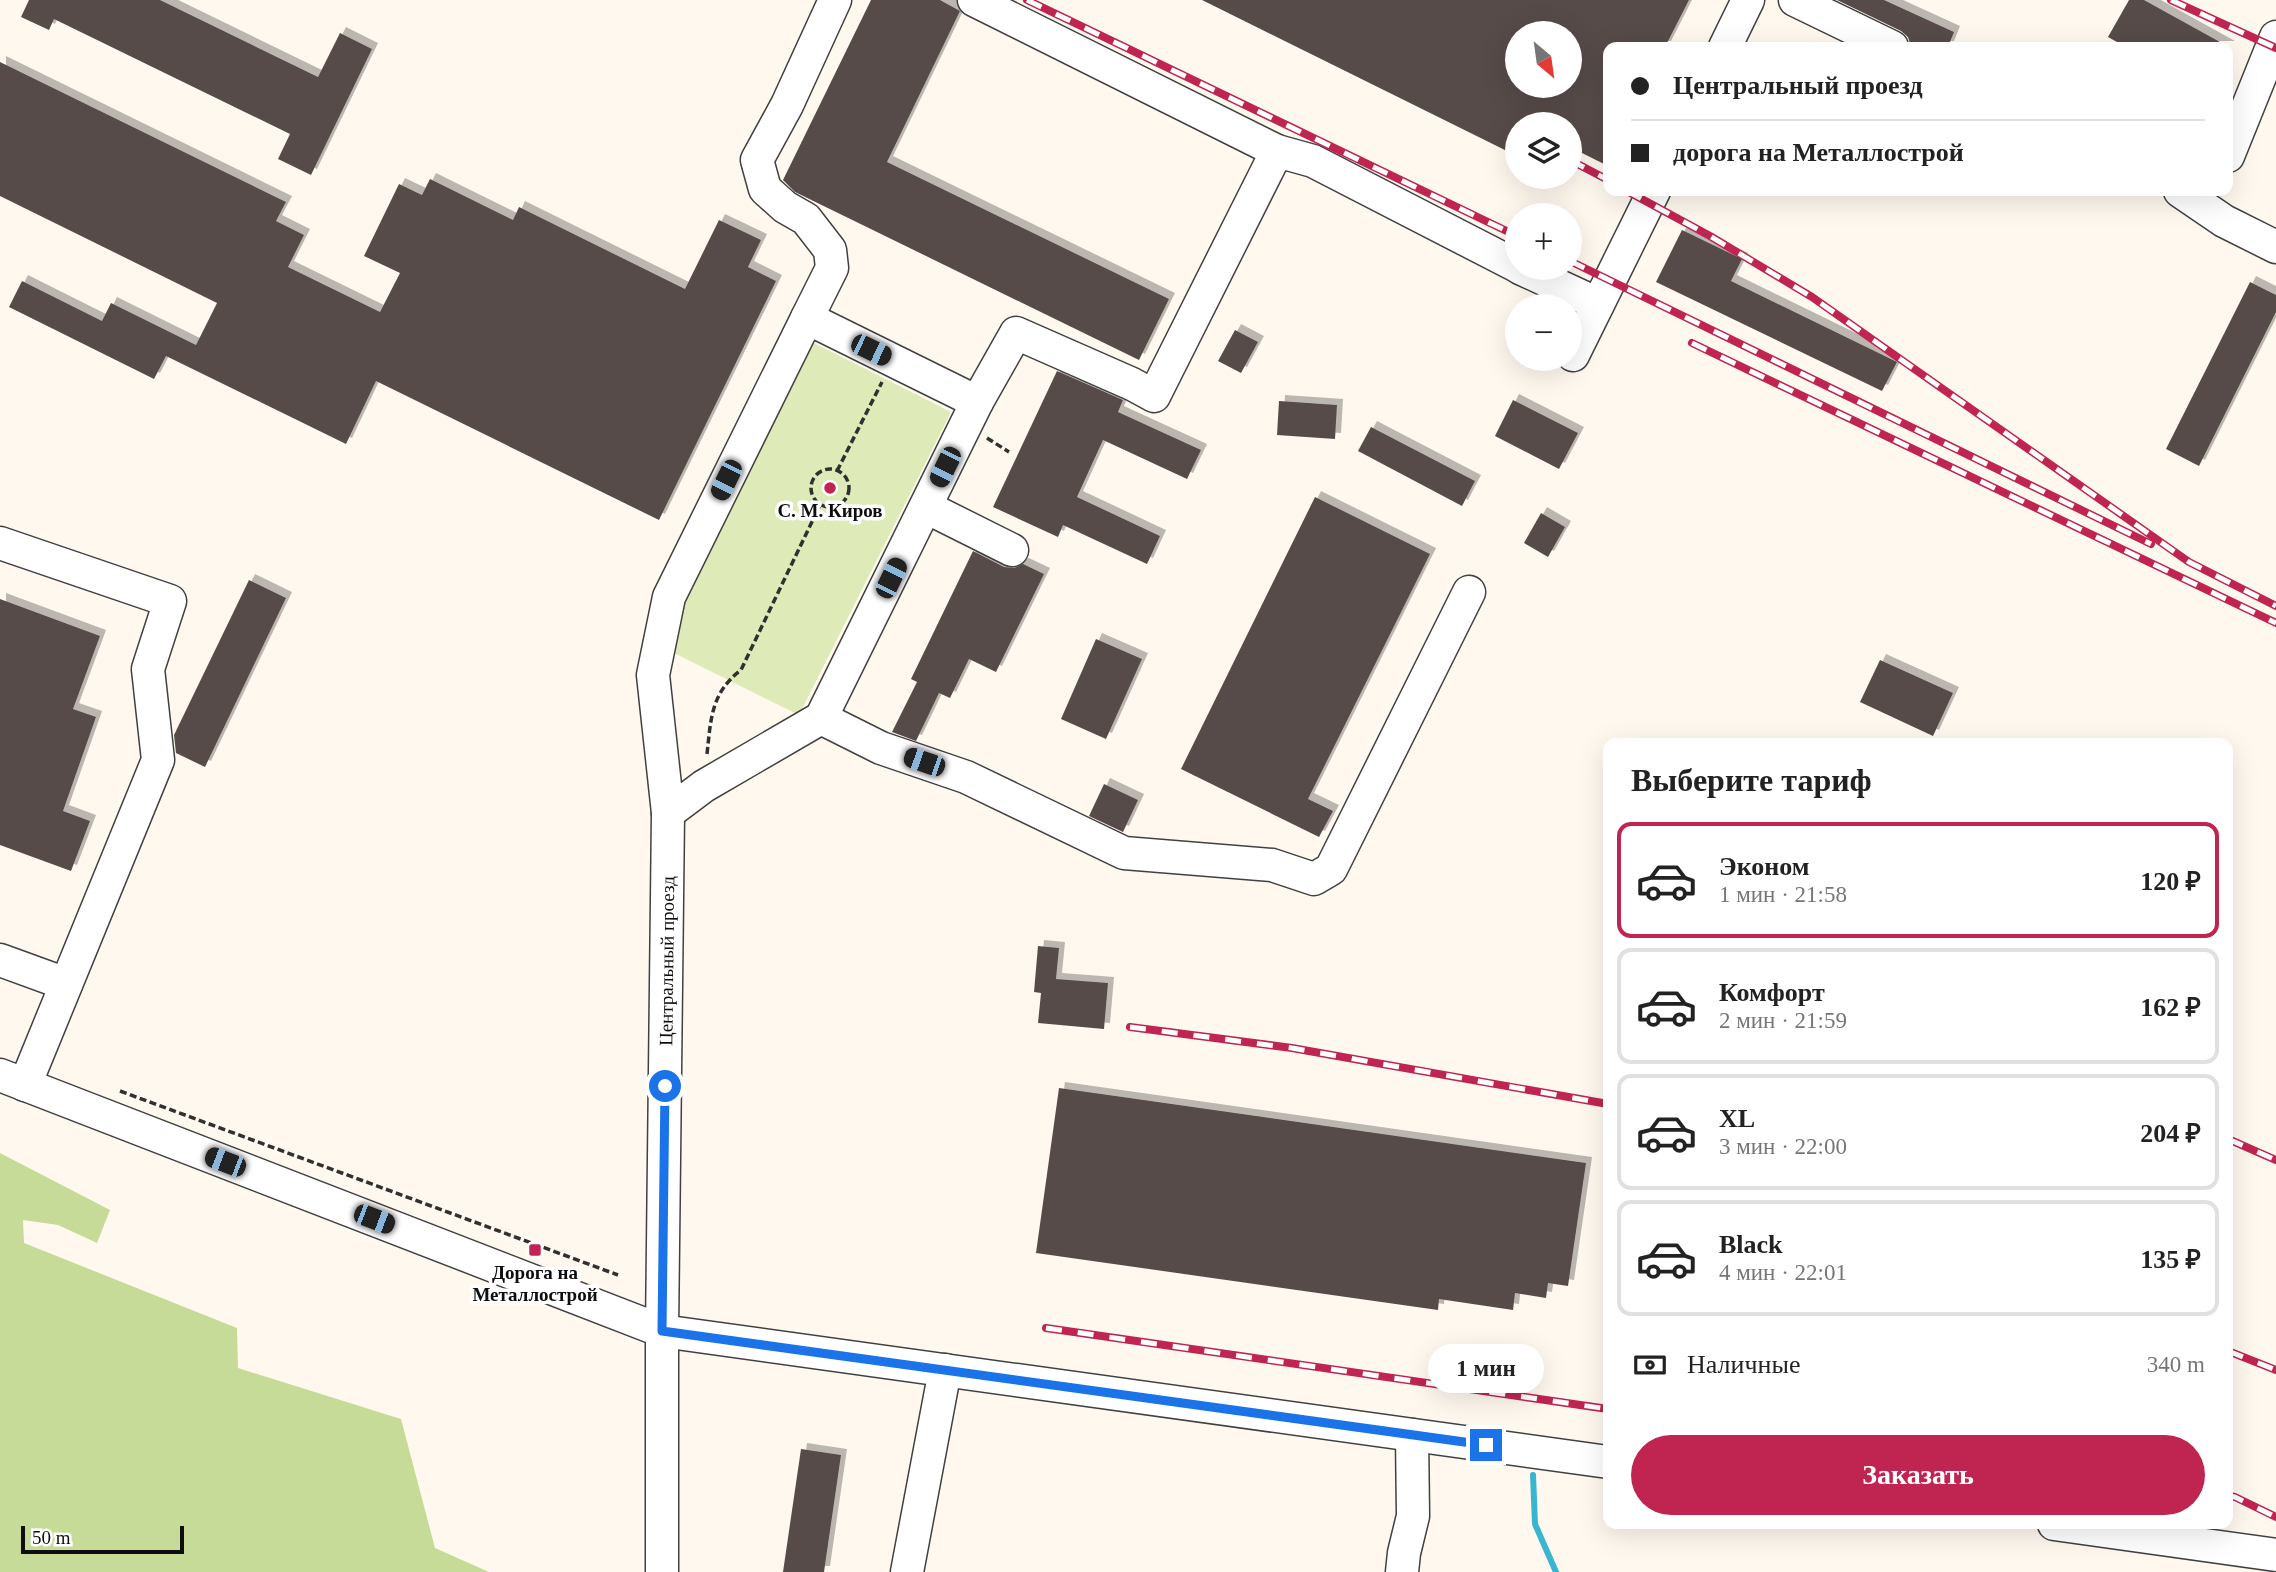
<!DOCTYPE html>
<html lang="ru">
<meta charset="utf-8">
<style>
body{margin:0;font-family:Georgia,serif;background:#f2f2f2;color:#222;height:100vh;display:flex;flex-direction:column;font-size:26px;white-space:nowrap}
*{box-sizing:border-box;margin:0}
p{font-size:23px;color:#767676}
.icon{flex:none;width:38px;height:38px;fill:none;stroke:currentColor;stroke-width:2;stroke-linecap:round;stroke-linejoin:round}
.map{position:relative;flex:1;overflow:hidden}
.side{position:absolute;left:1603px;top:738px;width:630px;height:791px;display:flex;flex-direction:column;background:#fff;border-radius:14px;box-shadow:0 7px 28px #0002}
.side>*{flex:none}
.hud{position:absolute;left:1603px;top:42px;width:630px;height:154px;border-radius:14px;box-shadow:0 7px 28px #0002;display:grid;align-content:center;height:154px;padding:0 28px;background:#fff}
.needle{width:46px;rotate:151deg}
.controls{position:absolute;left:1505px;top:21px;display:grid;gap:14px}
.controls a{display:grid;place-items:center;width:77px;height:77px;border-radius:50%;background:#fff;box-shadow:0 7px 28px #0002;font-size:35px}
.scale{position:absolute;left:21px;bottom:18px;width:163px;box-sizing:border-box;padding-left:7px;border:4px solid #0e0e0e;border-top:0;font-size:19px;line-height:24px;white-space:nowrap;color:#0e0e0e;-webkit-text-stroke:5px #fff;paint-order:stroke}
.end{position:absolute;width:32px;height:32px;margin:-16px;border:9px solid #1a73e8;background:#fff;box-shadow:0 0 0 4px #fff}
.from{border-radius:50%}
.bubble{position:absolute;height:49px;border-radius:24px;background:#fff;box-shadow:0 7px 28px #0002;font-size:23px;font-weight:700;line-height:49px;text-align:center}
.car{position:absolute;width:21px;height:42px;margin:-21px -10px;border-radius:9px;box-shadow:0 0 5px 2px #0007;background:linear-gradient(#222 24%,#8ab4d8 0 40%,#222 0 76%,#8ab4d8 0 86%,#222 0)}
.hud b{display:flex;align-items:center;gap:24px;height:66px;font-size:26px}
.hud b+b{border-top:2px solid #e0e0e0}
.hud i{width:18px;height:18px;background:#222}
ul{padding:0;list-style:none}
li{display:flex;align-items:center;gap:21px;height:116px;margin:0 14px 10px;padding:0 14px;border:4px solid #e0e0e0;border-radius:14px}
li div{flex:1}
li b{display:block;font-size:26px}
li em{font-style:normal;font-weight:700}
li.on{border-color:#c02450}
li>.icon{width:63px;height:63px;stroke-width:1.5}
h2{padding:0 28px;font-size:32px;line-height:84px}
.pay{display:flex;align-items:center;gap:18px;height:77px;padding:0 28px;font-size:26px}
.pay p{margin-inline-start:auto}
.button{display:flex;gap:14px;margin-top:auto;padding:14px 28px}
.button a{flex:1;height:80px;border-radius:42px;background:#c02450;color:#fff;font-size:28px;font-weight:700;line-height:80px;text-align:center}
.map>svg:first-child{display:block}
</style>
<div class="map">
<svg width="2276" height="1572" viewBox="0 0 2276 1572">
<defs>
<filter id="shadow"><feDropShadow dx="6" dy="-6" stdDeviation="0" flood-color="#0004"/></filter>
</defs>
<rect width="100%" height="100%" fill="#fff8ef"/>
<!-- green -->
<polygon fill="#deeab8" points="814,343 951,412 799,715 662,647"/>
<!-- forest -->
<polygon fill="#c6db97" points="0,1153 110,1210 97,1243 58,1225 23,1220 24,1243 237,1328 238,1368 401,1419 435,1548 489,1572 0,1572"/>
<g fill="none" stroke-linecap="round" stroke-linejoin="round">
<!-- stream -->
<polyline stroke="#39b6cf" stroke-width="6" points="1533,1475 1535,1524 1556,1572"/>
</g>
<!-- building -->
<g fill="#574c4a" fill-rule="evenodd" filter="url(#shadow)">
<polygon points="29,0 160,0 318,77 340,33 372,49 311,175 278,159 290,134 54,19 49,30 21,17"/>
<polygon points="871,0 940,0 960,11 887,162 1169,299 1139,360 795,192 783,180"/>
<path d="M1202,0H1689L1665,47H1608V166L1570,147V124H1517V156ZM1517,33H1570V86H1517Z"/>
<polygon points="1837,0 1884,0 1954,32 1948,47 1911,47 1908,37 1901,31"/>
<polygon points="2129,0 2144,0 2229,47 2126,47 2108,37"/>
<polygon points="0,62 286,202 276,221 304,235 288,267 380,312 400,273 364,256 399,184 422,195 430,179 513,220 519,207 685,289 719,220 761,240 748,267 776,281 659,520 376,381 346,444 166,356 154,379 9,307 22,281 102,321 111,303 196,345 217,303 0,196"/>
<polygon points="1682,230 1742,259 1731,281 1897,362 1882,391 1656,282"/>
<polygon points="2250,282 2276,295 2276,312 2199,466 2166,449"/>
<polygon points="1235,330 1258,342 1241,373 1218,361"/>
<polygon points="1057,371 1123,400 1118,412 1201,450 1187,479 1103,440 1077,497 1160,536 1147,564 1063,525 1058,537 993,507"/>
<polygon points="1513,400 1578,433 1559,469 1495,436"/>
<polygon points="1279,401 1337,405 1335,439 1277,435"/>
<polygon points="1371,427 1475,481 1462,506 1358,451"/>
<polygon points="1315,497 1430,554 1308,799 1333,811 1319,837 1181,769"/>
<polygon points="1541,513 1565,527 1548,557 1524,543"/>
<polygon points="973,551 1004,567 1014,568 1023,564 1044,574 996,672 969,659 950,698 939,693 916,741 892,732 917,682 911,679"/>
<polygon points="249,580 286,598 205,767 176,753 174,735"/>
<polygon points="0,599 100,636 73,709 96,717 63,811 90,821 71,871 0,845"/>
<polygon points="1096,639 1142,659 1106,739 1061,719"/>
<polygon points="1880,660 1953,693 1933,736 1860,702"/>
<polygon points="1104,784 1138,800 1123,832 1089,816"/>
<polygon points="1038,946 1059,948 1056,979 1108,983 1104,1029 1038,1023 1041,993 1034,992"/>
<polygon points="1059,1088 1586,1163 1568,1286 1548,1283 1546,1298 1515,1293 1513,1310 1439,1299 1438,1310 1036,1253"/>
<polygon points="801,1449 841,1455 824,1572 783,1572"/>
</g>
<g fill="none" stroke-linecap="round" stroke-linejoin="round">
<defs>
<g id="minor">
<polyline points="974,0 1277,151"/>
<polyline points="1795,0 1892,47"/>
<polyline points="1725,47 1748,0"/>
<polyline points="2228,156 2276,37"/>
<polyline points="2180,191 2224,221 2276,247"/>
<polyline points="1520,268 1598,304"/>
<polygon points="807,318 977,402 821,718 704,786 668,813 653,675 669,597"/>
<polyline points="807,318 832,268 830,250 806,219 785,207 765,189 757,160 787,105 835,0"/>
<polyline points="1573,355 1654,191"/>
<polyline points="977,402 1016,333 1132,384 1154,396 1277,151 1313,161 1517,266"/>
<polyline points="926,507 1012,550"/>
<polyline points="0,543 170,601 148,669 158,760 25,1085"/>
<polyline points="821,718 881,748 966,777 1124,853 1272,865 1314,879 1331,869 1469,592"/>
<polyline points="0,960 66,984"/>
<polyline points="0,1075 662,1331 1608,1462"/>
<polyline points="2054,1524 2276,1555"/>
<path id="s1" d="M662,1572V1331L668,813"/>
<polyline points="907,1572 945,1370"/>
<polyline points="1402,1572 1404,1553 1413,1516 1412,1435"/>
</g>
</defs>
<!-- minor casing -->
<use href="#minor" stroke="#414141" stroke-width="35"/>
<!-- path -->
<g stroke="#303030" stroke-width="3.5" stroke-dasharray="7 3.5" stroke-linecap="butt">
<polyline points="987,438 1009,452"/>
<circle cx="830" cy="488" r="19"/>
<polyline points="837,471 882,382"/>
<path d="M707,754C711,718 711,693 741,670L820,505"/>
<polyline points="120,1091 618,1275"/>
</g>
<!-- minor -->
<use href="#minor" stroke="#fff" stroke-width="32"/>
<defs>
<g id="rail">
<polyline points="1027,0 1517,236"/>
<polyline points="2171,0 2276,48"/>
<polyline points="1570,160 1608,180"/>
<polyline points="1627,191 1710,236 1812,297 2189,562 2276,606"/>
<polyline points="1570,261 2151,544"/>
<polyline points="1692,343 2276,623"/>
<polyline points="1130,1027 1292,1048 1608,1104"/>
<polyline points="2228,1139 2276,1160"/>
<polyline points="1046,1328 1608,1409"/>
<polyline points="2228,1351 2276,1370"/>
<polyline points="2228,1496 2235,1497 2276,1517"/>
</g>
</defs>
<!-- rail casing -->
<use href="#rail" stroke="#c02450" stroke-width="8"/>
<!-- rail -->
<use href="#rail" stroke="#fff" stroke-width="5" stroke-dasharray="16" stroke-linecap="butt"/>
</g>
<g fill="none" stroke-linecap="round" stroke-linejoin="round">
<!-- route -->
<polyline stroke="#1a73e8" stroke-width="9" points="665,1086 662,1331 1486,1445"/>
</g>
<!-- markers -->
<g fill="#c02450" stroke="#fff" stroke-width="2.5">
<circle cx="830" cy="488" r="7"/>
<rect x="528" y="1243" width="14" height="14" rx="3.5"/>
</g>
<g text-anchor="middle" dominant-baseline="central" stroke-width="7" stroke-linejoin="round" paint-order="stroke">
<!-- poi labels -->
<g font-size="19" font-weight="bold" fill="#0e0e0e" stroke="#fff">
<text x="830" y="510">С. М. Киров</text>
<text x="535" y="1272">Дорога на<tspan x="535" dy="22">Металлострой</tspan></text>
</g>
<!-- street labels -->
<g font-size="19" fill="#0e0e0e" stroke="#fff">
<text stroke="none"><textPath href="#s1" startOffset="611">Центральный проезд</textPath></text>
</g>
</g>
</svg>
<div class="controls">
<a><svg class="needle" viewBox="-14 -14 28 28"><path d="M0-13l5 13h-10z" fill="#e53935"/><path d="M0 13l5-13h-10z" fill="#767676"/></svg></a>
<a><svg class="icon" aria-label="layers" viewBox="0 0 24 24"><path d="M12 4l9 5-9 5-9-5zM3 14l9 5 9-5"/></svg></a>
<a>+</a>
<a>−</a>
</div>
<div class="scale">50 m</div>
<i class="end from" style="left:665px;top:1086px"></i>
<i class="end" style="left:1486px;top:1445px"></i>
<div class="bubble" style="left:1428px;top:1344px;width:116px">1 мин</div>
<i class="car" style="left:871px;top:350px;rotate:116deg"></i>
<i class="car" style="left:945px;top:467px;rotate:206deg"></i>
<i class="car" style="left:726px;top:480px;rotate:206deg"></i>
<i class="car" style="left:891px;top:578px;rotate:26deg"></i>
<i class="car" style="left:924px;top:762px;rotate:289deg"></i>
<i class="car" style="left:225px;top:1162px;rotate:291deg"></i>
<i class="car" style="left:374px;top:1219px;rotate:111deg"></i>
<div class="hud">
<b><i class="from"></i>Центральный проезд</b>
<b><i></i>дорога на Металлострой</b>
</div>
<section class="side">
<h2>Выберите тариф</h2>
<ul>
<li class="on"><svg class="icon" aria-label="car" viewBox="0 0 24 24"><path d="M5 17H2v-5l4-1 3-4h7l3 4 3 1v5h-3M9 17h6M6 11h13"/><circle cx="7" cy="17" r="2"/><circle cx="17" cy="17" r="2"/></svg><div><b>Эконом</b><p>1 мин · 21:58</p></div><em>120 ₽</em></li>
<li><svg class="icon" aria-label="car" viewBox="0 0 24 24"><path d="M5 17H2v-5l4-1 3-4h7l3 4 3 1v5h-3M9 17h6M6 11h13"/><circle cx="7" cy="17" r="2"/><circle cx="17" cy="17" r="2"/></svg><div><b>Комфорт</b><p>2 мин · 21:59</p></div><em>162 ₽</em></li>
<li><svg class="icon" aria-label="car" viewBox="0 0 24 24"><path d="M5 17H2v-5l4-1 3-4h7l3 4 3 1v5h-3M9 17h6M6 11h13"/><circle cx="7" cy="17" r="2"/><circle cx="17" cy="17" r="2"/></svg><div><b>XL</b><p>3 мин · 22:00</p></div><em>204 ₽</em></li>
<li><svg class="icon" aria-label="car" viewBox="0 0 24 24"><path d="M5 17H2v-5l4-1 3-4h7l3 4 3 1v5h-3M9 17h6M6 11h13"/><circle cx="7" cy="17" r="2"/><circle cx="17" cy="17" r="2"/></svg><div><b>Black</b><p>4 мин · 22:01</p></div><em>135 ₽</em></li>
</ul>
<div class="pay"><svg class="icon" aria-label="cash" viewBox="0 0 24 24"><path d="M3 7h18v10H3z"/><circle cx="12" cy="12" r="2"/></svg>Наличные<p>340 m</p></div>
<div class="button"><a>Заказать</a></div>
</section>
</div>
